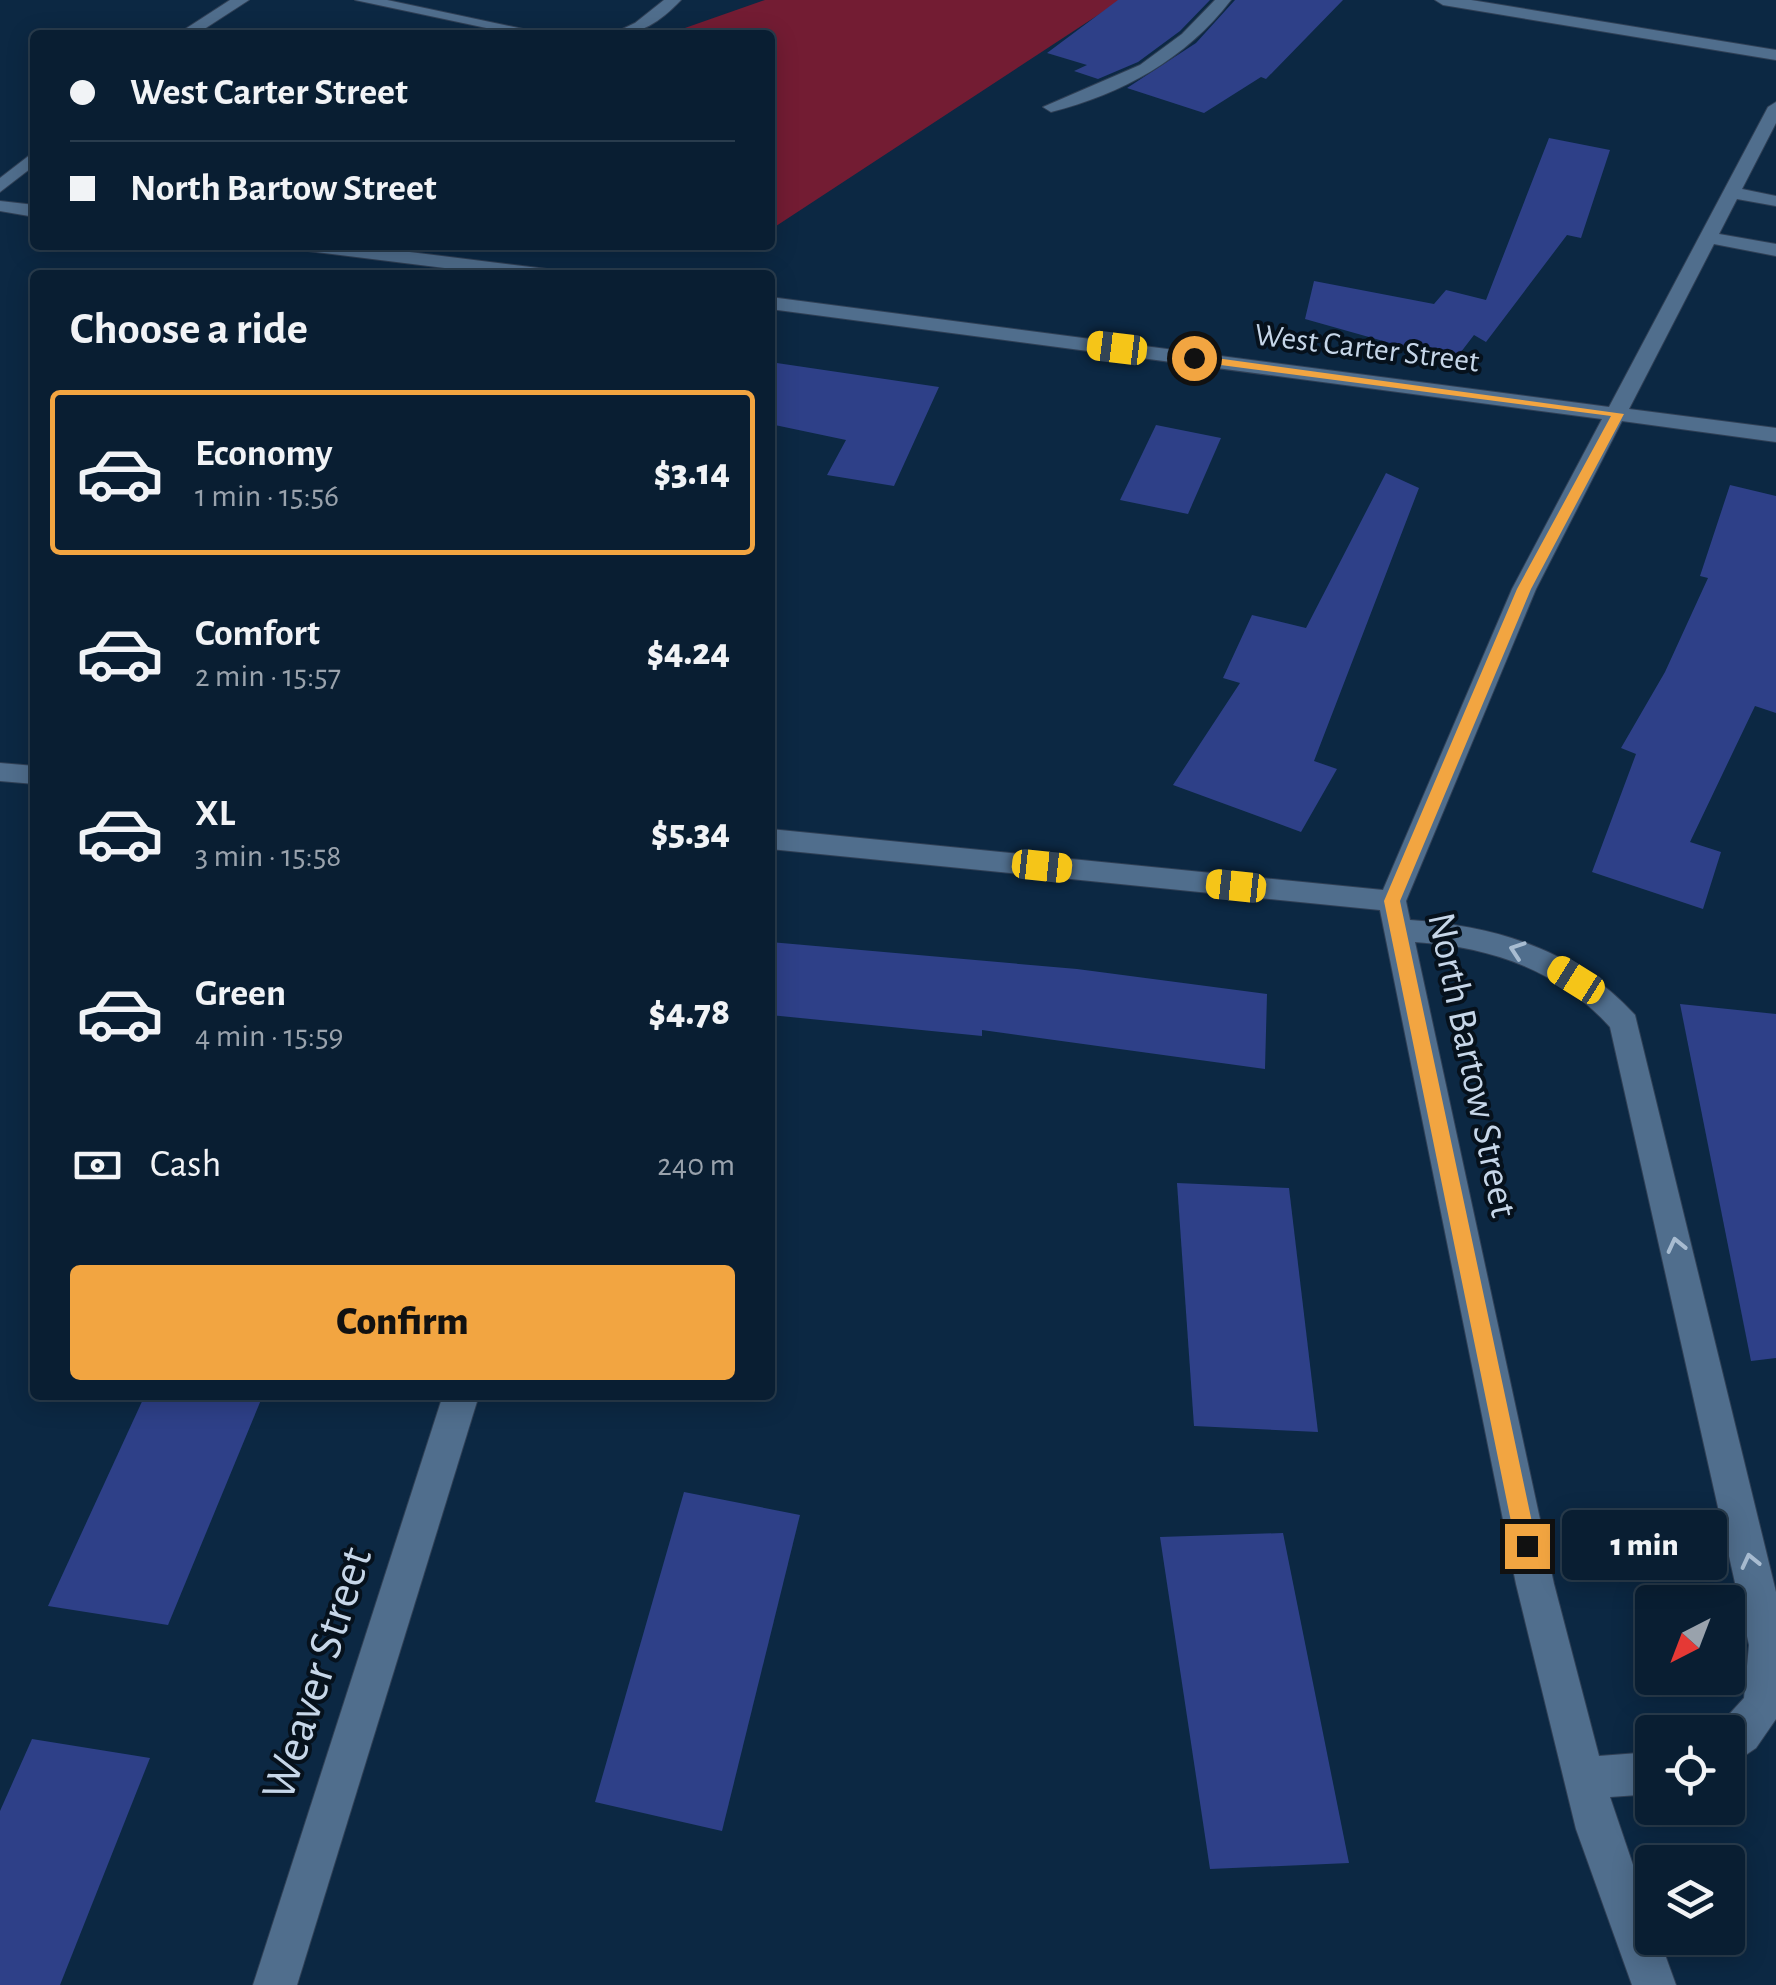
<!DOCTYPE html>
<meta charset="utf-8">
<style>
body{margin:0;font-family:"Alegreya Sans",sans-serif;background:#172b3e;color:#f1f3f6;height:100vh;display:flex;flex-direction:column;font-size:38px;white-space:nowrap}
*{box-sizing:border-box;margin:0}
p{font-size:32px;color:#99a2ac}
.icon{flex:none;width:55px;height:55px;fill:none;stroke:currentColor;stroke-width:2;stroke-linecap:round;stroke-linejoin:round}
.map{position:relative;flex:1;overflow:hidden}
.panel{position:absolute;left:30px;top:270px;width:745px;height:1130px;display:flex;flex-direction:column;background:#091e32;border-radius:10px;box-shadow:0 5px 25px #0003,0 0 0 2px #293c4d}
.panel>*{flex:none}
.banner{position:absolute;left:30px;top:30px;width:745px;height:220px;border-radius:10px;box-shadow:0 5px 25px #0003,0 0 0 2px #293c4d;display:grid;align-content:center;height:220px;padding:0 40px;background:#091e32}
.needle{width:65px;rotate:222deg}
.fabs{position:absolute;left:1635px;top:1585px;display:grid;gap:20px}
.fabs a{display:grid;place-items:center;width:110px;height:110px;border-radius:10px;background:#091e32;box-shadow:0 5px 25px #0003,0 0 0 2px #293c4d;font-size:50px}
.end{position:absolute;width:45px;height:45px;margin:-22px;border:12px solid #f2a541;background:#111;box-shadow:0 0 0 5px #111}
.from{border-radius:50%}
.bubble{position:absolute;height:70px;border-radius:10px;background:#091e32;box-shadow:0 5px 25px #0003,0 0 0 2px #293c4d;font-size:32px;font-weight:800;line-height:70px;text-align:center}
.car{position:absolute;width:30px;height:60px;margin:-30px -15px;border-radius:12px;box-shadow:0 0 8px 2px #0007;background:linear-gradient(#f5c518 24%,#345 0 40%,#f5c518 0 76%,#345 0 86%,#f5c518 0)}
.banner b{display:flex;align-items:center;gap:35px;height:95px;font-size:38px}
.banner b+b{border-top:2px solid #293c4d}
.banner i{width:25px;height:25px;background:#f1f3f6}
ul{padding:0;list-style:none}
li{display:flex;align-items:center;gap:30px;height:165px;margin:0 20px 15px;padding:0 20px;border:5px solid transparent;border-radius:10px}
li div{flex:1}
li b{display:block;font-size:38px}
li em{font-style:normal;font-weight:800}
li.selected{border-color:#f2a541}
li>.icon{width:90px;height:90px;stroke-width:1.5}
h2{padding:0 40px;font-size:45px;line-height:120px}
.pay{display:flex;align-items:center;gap:25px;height:110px;padding:0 40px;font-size:38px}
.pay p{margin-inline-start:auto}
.action{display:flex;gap:20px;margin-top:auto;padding:20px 40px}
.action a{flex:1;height:115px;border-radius:10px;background:#f2a541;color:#111;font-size:40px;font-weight:800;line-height:115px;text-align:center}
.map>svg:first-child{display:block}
</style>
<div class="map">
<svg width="1776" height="1985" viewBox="0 0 1776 1985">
<rect width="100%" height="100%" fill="#0c2843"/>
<!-- green -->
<polygon fill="#731c33" points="765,0 1121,0 770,230 770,35 665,35"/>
<!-- building -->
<g fill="#2e4088">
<polygon points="1118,0 1210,0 1180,31 1138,62 1098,79 1074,71 1087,65 1047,53"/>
<polygon points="1235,0 1343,0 1266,79 1261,77 1204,113 1127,88 1196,43"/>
<polygon points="1549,138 1610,150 1581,238 1567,235 1486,342 1474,335 1454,361 1305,319 1314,281 1434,304 1446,290 1486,300"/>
<polygon points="770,362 939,387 894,486 827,475 846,440 770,424"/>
<polygon points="1156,425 1221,438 1188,514 1120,500"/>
<polygon points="1386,473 1419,488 1314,761 1337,769 1301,832 1173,785 1240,683 1223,678 1252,615 1306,628"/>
<polygon points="1730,485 1776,496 1776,713 1755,706 1690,842 1721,852 1703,909 1592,872 1636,754 1621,748 1665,672 1708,578 1700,576"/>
<polygon points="770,942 1077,969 1267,994 1265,1069 982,1030 982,1036 770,1015"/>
<polygon points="1680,1004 1776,1014 1776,1358 1751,1361"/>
<polygon points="1177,1183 1289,1188 1318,1432 1194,1426"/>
<polygon points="145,1395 263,1395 168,1625 48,1606"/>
<polygon points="684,1492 800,1515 722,1831 595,1802"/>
<polygon points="1283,1533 1349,1863 1210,1869 1160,1537"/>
<polygon points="32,1739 150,1758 60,1985 0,1985 0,1811"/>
</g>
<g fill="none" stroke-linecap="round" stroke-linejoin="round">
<defs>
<g id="minor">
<polygon points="230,0 249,0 195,35 176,35"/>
<polygon points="355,0 387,0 551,35 519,35"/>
<path d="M664,0H681C660,22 641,35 610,35L635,23Z"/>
<path d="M1215,0H1231C1186,59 1122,94 1051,112L1043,107L1140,65L1182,34Z"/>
<polygon points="1435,0 1471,0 1776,50 1776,60 1443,5"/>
<path d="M1776,102V123L1742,189L1776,196V206L1737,199L1719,234L1776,244V256L1714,244L1629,409L1776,428V442L1622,421L1536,589L1406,901L1410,920C1496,926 1576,950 1635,1015L1776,1592V1719L1756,1748L1728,1767V1732H1713L1744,1698L1749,1645L1610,1027C1559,970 1491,947 1415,942L1554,1584L1599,1756L1652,1752V1794L1610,1797L1652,1921V1938H1659L1676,1985H1632L1576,1829L1516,1584L1380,910L770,849V829L1383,890L1512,589L1602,419L770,309V297L1609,407L1768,107Z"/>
<polygon points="35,151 35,165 0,192 0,178"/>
<polygon points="0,201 35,205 35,217 0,211"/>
<polygon points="299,245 353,245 547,269 557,275 501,275 308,251"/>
<polygon points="0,763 35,766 35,784 0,781"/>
<polygon points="443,1395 479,1395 297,1985 253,1985"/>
</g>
</defs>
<!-- minor casing -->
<use href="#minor" stroke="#304056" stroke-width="2"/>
<!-- minor -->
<use href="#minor" fill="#506e8d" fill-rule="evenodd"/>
</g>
<!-- one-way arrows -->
<defs><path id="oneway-chevron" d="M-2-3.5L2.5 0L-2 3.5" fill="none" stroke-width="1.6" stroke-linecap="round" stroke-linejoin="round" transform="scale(2.5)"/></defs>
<g stroke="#a8bcd1">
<use href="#oneway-chevron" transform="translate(1517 950) rotate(-161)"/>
<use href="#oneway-chevron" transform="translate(1676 1245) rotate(-103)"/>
<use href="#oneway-chevron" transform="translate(1750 1561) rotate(-103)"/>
</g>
<!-- route -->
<polygon fill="#f2a541" points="1194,355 1624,414 1531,589 1400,901 1537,1546 1527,1556 1516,1546 1384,901 1517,589 1611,416 1190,361"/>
<g text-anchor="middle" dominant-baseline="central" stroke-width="8" stroke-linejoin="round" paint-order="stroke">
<!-- far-street labels -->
<g font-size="32" fill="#c6d6e8" stroke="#06111c">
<text transform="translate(1367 348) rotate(7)">West Carter Street</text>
</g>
<!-- street labels -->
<g font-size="40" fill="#c6d6e8" stroke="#06111c">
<text transform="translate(1472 1065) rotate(78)">North Bartow Street</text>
</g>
<!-- near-street labels -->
<g font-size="48" fill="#c6d6e8" stroke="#06111c">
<text transform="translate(318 1674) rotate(-72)">Weaver Street</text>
</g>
</g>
</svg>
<div class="fabs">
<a><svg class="needle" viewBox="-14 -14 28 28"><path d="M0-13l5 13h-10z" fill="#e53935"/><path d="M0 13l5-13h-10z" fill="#99a2ac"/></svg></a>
<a><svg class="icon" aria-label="locate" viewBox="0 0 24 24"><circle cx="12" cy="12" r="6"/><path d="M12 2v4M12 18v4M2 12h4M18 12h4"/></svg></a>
<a><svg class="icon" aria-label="layers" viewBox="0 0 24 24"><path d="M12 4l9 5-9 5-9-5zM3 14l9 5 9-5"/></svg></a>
</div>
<i class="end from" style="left:1194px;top:358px"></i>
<i class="end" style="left:1527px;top:1546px"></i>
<div class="bubble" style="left:1562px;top:1510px;width:165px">1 min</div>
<i class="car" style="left:1117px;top:348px;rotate:277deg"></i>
<i class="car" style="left:1042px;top:866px;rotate:96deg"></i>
<i class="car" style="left:1236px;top:886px;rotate:276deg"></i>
<i class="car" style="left:1576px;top:980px;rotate:302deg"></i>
<div class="banner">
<b><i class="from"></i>West Carter Street</b>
<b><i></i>North Bartow Street</b>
</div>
<section class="panel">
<h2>Choose a ride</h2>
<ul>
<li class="selected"><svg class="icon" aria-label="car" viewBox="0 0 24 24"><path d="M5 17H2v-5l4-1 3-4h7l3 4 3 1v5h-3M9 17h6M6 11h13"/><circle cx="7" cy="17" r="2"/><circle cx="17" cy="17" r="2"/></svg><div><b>Economy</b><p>1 min · 15:56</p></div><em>$3.14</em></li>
<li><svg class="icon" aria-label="car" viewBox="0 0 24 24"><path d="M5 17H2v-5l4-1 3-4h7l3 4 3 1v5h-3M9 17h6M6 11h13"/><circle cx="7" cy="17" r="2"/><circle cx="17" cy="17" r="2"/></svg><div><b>Comfort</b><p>2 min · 15:57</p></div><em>$4.24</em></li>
<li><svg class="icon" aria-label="car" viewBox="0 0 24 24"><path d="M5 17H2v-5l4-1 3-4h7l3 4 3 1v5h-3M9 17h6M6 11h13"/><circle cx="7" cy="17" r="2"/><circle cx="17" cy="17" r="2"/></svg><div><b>XL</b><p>3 min · 15:58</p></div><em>$5.34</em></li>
<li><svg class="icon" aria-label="car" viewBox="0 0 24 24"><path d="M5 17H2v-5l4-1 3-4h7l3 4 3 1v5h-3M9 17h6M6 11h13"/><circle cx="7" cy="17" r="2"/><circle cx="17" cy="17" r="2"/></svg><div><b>Green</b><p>4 min · 15:59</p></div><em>$4.78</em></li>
</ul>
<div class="pay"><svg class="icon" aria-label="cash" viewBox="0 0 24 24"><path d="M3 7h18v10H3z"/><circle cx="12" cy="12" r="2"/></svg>Cash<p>240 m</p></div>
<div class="action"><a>Confirm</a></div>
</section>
</div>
